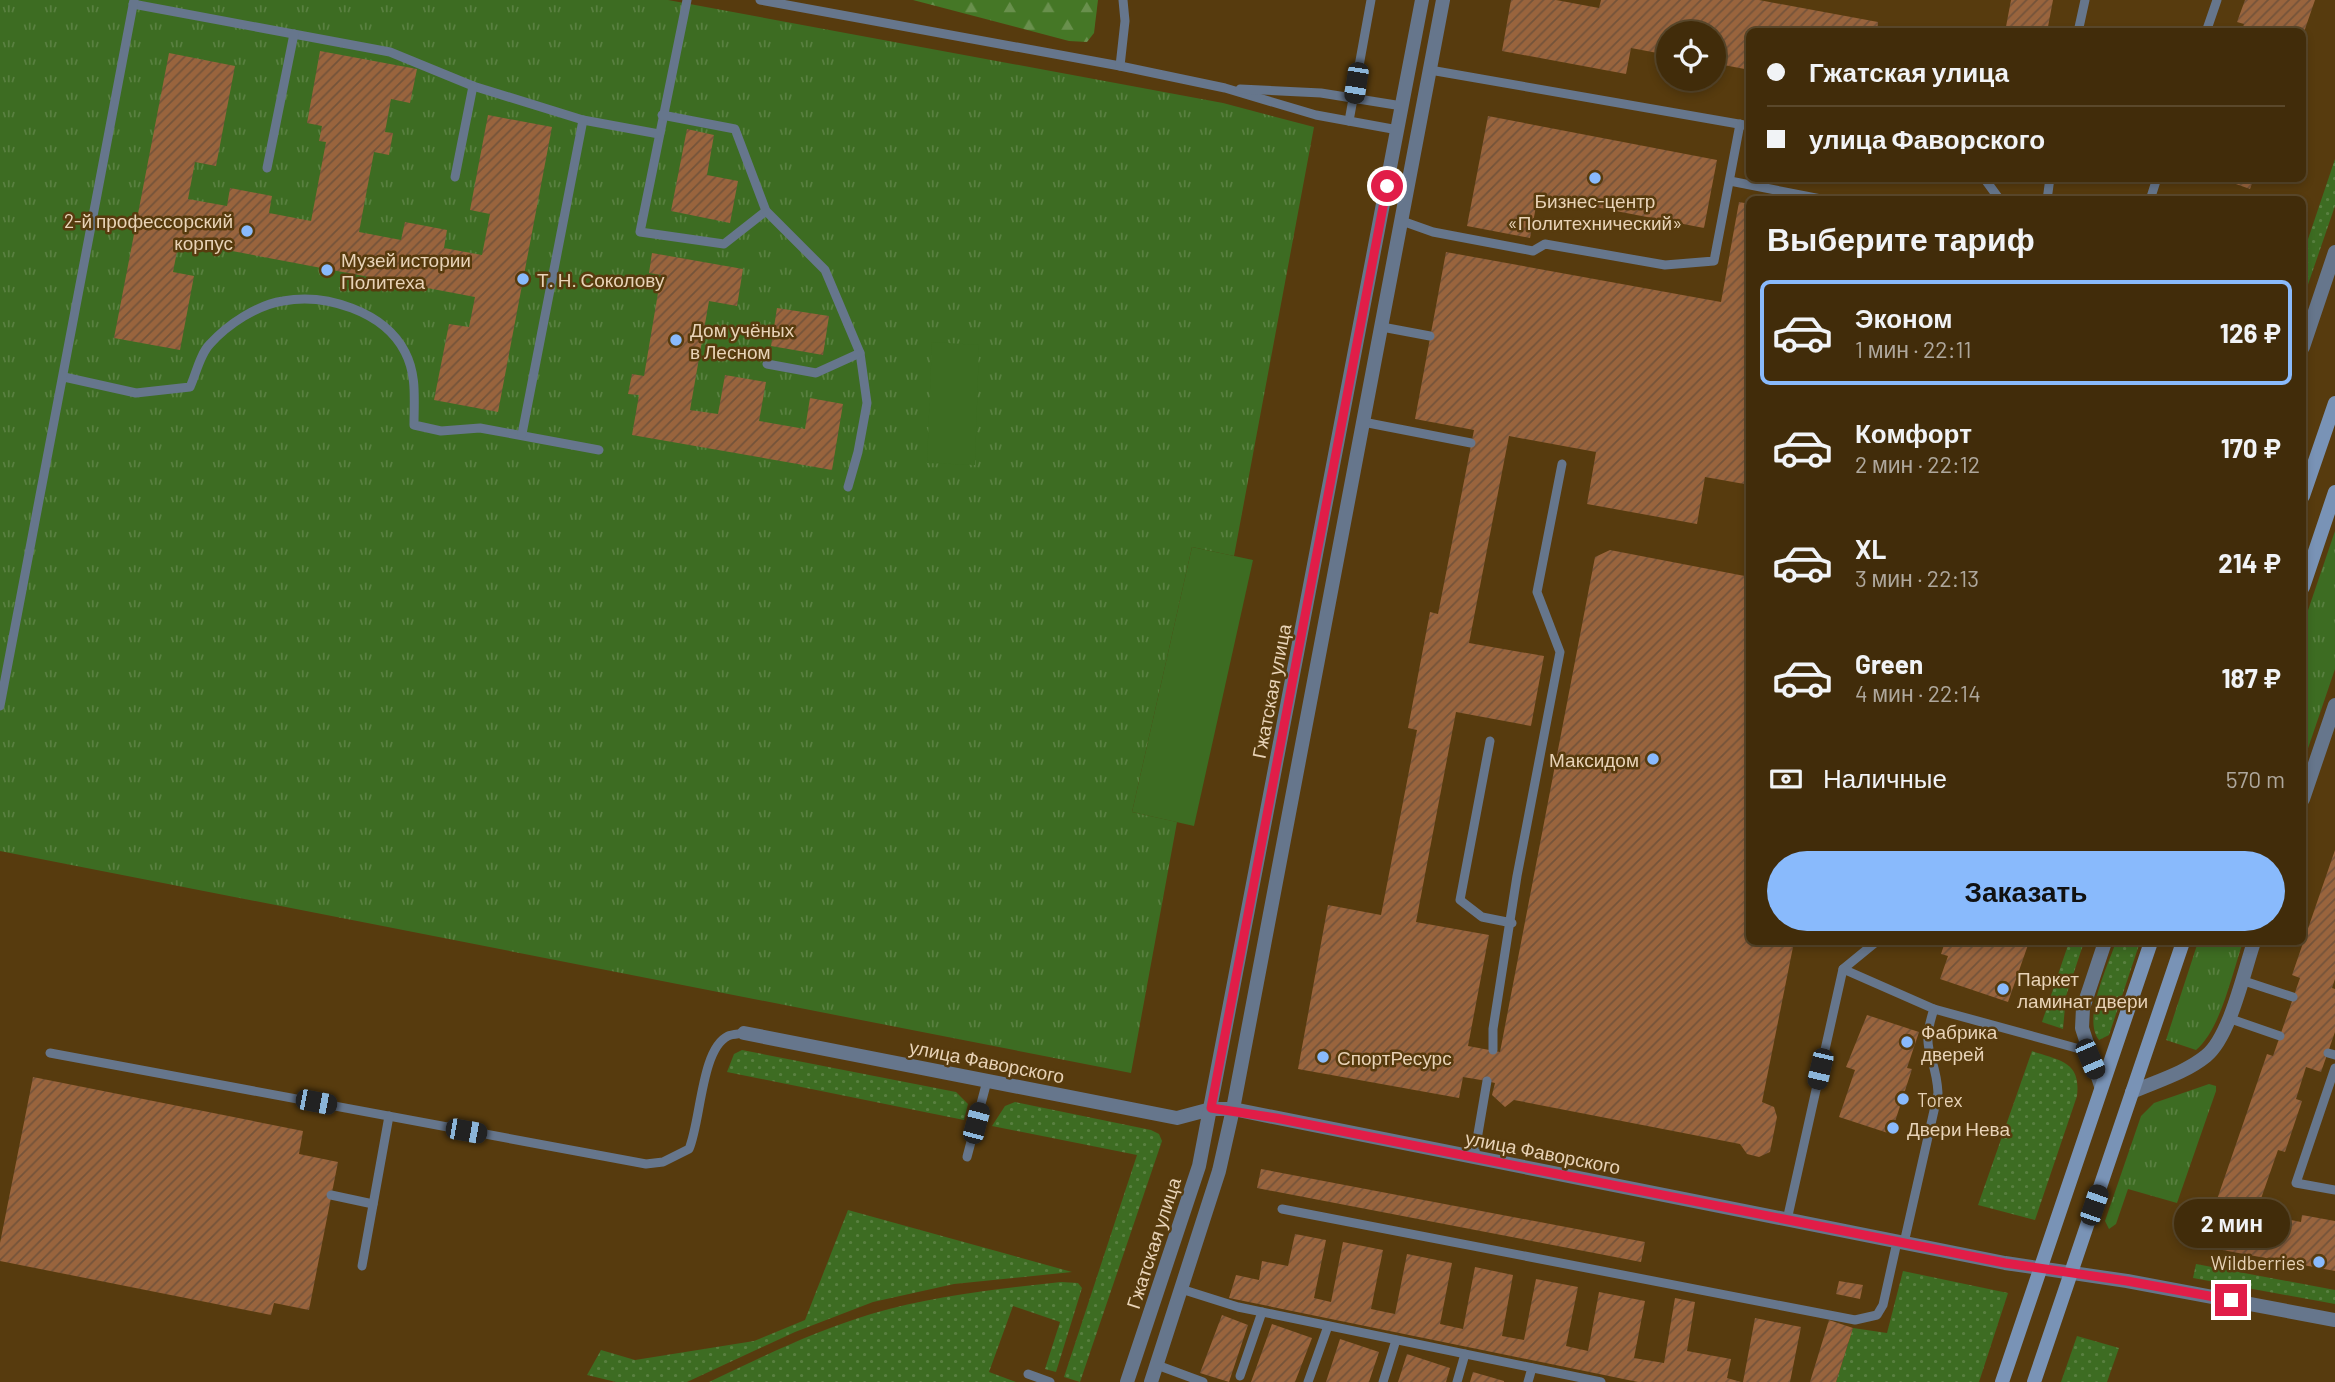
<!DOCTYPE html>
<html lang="ru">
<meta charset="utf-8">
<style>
body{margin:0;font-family:Barlow,sans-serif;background:#4c3818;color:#f1f3f6;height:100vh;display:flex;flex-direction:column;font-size:26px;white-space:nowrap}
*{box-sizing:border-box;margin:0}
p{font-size:23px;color:#aea79c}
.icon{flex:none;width:38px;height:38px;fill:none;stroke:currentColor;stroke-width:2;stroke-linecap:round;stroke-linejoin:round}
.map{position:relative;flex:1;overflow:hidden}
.sheet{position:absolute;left:1746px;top:196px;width:560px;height:749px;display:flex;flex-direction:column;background:#412c0a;border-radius:10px;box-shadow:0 4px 10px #0003,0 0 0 2px #5a482b}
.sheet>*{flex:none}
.guide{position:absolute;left:1746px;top:28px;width:560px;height:154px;border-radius:10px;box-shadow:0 4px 10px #0003,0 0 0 2px #5a482b;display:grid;align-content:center;height:154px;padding:0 21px;background:#412c0a}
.controls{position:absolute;left:1656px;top:21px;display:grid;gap:14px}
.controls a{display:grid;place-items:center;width:70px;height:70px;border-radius:50%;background:#412c0a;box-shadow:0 4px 10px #0003,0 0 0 2px #5a482b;font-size:35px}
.end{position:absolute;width:32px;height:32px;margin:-16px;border:9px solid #e11d48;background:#fff;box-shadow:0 0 0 4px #fff}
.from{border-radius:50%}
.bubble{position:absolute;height:49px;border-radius:24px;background:#412c0a;box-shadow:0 4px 10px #0003,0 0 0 2px #5a482b;font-size:23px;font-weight:700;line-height:49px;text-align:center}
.car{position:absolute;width:21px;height:42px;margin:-21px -10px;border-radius:9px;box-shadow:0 0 5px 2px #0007;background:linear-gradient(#222 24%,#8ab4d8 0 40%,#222 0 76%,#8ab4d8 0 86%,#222 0)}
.guide b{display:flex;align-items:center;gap:24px;height:66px;font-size:26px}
.guide b+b{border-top:2px solid #5a482b}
.guide i{width:18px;height:18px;background:#f1f3f6}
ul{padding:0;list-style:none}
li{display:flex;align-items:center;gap:21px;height:105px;margin:0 14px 10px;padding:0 7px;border:4px solid transparent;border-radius:10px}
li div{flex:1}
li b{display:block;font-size:26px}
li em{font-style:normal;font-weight:700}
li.active{border-color:#89bafc}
li>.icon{width:63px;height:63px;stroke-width:1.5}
h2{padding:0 21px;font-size:32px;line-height:84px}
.pay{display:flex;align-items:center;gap:18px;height:77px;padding:0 21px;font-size:26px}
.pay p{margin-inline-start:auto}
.cta{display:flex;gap:14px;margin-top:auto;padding:14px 21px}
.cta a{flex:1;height:80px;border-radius:42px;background:#89bafc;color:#111;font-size:28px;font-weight:700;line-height:80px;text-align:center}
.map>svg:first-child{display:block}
</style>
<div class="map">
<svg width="2335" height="1382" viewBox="0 0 2335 1382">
<defs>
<pattern id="grass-dots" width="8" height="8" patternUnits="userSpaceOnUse" patternTransform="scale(1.75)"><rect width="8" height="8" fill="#3d6c22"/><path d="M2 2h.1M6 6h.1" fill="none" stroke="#598040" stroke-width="1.8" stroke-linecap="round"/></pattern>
<pattern id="forest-firs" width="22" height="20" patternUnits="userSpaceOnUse" patternTransform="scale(1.75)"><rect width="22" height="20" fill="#457726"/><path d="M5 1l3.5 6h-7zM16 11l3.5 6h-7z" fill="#69904d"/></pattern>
<pattern id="park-tufts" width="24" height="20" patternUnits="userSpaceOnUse" patternTransform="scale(1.75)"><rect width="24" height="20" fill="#3d6c22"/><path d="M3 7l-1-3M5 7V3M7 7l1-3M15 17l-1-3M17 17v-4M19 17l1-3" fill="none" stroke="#598040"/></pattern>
<pattern id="building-hatch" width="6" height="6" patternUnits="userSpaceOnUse" patternTransform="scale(1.75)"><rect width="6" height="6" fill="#99643d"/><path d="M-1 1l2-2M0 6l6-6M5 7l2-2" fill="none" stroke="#74533a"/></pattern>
</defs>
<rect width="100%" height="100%" fill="#573b0e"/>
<!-- grass -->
<g fill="url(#grass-dots)">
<polygon points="2335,159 2335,206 2303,299 2303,254"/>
<polygon points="2069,942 2084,942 2066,996 2063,1029 2042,1022"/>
<path d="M2116,942H2140L2109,1035L2099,1040C2082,1019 2108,965 2116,942Z"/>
<polygon points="742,1050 956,1092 968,1104 964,1120 727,1072 734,1054"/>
<path d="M2032,1051C2060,1061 2081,1061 2077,1096L2035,1220L1978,1205Z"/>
<polygon points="1015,1102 1151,1130 1159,1134 1162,1141 1080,1382 1064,1377 1137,1155 992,1126 1005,1106"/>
<polygon points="848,1210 1072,1272 954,1284 873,1302 795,1332 687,1382 616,1382 587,1375 601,1350 635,1360 754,1341 805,1320"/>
<polygon points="2196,1264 2335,1290 2335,1304 2193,1278"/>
<polygon points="1903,1271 2008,1293 1979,1382 1836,1382 1853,1328 1887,1333"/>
<path d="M1061,1282L1078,1283L1082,1288L1056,1372L1045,1369L1060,1322L1013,1306L989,1372L1016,1382H709C761,1357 815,1331 871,1314C933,1296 997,1289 1061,1282Z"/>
<polygon points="2077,1336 2119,1348 2107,1382 2061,1382"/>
</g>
<!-- forest -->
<polygon fill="url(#forest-firs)" points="913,0 1098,0 1094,33 1087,42 1069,41"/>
<!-- park -->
<g fill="url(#park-tufts)">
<polygon points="0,0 668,0 1223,103 1314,127 1234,556 1192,547 1132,812 1177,822 1131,1073 0,851"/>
<polygon points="2335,531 2335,669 2303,763 2303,625"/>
<path d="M2198,942H2243C2232,973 2221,1029 2196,1050L2166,1040Z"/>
<polygon points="2209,1084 2216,1086 2216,1091 2177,1203 2128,1189 2116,1224 2109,1229 2105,1221 2141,1116 2154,1103"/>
</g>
<!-- pitch -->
<g fill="#3d6c22">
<polygon points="932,342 979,345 975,465 927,463"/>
<polygon points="1192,547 1253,560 1194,826 1132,812"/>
</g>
<!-- building -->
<g fill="url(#building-hatch)">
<polygon points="1511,0 1556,0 1599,8 1601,0 1759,0 1878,22 1877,32 1750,32 1750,70 1713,63 1713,33 1668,33 1668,55 1631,48 1626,74 1502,51"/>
<polygon points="2011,0 2053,0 2047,32 2005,32"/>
<polygon points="2245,0 2315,0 2304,32 2241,32 2244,24 2237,22"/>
<polygon points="320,51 417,69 410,103 391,99 385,132 393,133 389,155 374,152 359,232 401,240 405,222 447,230 444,248 482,255 490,214 470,210 488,115 552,127 498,412 434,400 449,324 469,327 475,297 179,241 173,272 194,276 180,350 114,338 169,53 235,66 216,166 195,162 188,199 227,206 230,188 272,196 269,213 311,221 326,142 319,141 322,126 307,123"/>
<polygon points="1488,116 1717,160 1704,228 1538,196 1530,238 1467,226"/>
<polygon points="687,129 714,135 707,175 738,181 730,223 671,211"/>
<polygon points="2234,178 2254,178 2250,189 2233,183"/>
<polygon points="1739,202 1750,204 1750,485 1705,477 1697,524 1587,504 1596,452 1509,436 1469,643 1544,656 1531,726 1456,712 1416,922 1489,935 1468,1046 1500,1052 1595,557 1610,550 1750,577 1750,942 1794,942 1762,1102 1774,1107 1777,1117 1770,1152 1759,1157 1747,1154 1740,1144 1514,1100 1505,1107 1492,1095 1495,1083 1487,1081 1463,1077 1459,1098 1298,1069 1328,905 1381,915 1417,730 1408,728 1430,612 1438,614 1474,430 1415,419 1446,252 1721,302"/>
<polygon points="652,253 743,269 737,306 709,301 690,410 718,414 725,375 766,382 759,421 805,429 810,398 843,404 832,470 632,435 639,395 628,394 632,374 644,376 661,275 649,273"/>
<polygon points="777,308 829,316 823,355 771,346"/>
<polygon points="2335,850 2335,979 2332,988 2335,989 2335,1032 2321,1072 2306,1067 2296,1099 2302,1101 2285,1152 2278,1150 2256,1213 2301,1222 2302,1215 2335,1221 2335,1271 2201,1246 2267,1054 2273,1056 2300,978 2292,975"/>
<polygon points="1945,942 1973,942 1983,945 1984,942 2029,942 2008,1002 1940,979 1948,956 1941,954"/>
<polygon points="1867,1015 1919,1032 1907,1068 1912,1069 1891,1134 1839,1117 1855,1070 1846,1067"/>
<polygon points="33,1077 303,1131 299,1154 338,1162 309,1310 274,1303 271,1315 0,1261 0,1243"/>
<polygon points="1261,1169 1645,1242 1641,1262 1257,1188"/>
<polygon points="1295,1234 1326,1240 1314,1298 1331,1302 1343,1242 1383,1250 1371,1309 1395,1314 1407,1254 1452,1263 1440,1324 1463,1329 1475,1267 1513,1275 1502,1336 1524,1340 1536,1279 1578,1287 1566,1346 1588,1351 1599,1292 1645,1301 1634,1358 1664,1363 1675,1298 1695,1302 1687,1351 1731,1359 1727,1378 1741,1382 1638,1382 1229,1298 1236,1275 1259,1280 1262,1261 1288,1266"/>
<polygon points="1839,1281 1863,1285 1860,1299 1836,1294"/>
<polygon points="1222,1315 1248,1325 1229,1382 1200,1373"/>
<polygon points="1755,1318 1801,1327 1790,1382 1743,1382"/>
<polygon points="1829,1320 1853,1328 1836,1382 1810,1382"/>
<polygon points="1272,1324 1312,1338 1295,1382 1251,1382"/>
<polygon points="1340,1339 1379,1352 1369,1382 1326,1382"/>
<polygon points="1407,1354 1450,1368 1446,1382 1398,1382"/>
<polygon points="1473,1372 1504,1381 1504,1382 1470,1382"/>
</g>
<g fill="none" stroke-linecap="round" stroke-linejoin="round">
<!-- lane -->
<g stroke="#66768c" stroke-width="9">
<polyline points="687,0 640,232 724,244 766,211"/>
<polyline points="760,0 1120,66 1225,88 1316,115 1398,130"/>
<polyline points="133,4 390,52 473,86 583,120 659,134"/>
<polyline points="2078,32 2085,0"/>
<polyline points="2206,32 2217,0"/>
<polyline points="1120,66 1125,21 1123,0"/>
<polyline points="1430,70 1750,126"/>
<polyline points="1240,89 1321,93 1402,106"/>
<polyline points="662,115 735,129 766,211 825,270 860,353 867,403 858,452 848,487"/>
<polyline points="1349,121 1371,0"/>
<polyline points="267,168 294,34"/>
<polyline points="455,177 473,86"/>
<polyline points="1984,178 2000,200"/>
<polyline points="1730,181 1826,200"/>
<polyline points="2047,200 2050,178"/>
<polyline points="2150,200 2157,178"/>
<polyline points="1402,221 1433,232 1533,251 1545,244 1665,265 1714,261 1740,124"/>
<polyline points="1382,327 1430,336"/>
<polyline points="767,364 816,373 860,353"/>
<path d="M64,377L136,393L190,387C196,374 200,354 210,344C228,324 257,305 283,301C325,293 384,311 405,352C417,375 414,399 414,425L441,431L480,428L599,450"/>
<polyline points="1363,422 1471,443"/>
<polyline points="522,434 583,120"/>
<polyline points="0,706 134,0"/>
<polyline points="1490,741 1460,900 1482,917 1512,923"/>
<polyline points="1843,969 1876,942"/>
<polyline points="2241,980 2293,997"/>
<polyline points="2228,1018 2280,1036"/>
<polyline points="1493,1050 1493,1029 1517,876 1560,652 1537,592 1562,464"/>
<path d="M50,1053L646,1164L663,1162L689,1149C701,1121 701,1049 728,1036C732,1034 740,1034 744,1033"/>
<polyline points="2328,1053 2335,1055"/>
<polyline points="2335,1068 2296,1183 2335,1190"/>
<polyline points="967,1157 987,1081"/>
<polyline points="1474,1157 1487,1081"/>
<polyline points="331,1195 373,1204"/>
<polyline points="1282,1209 1855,1320 1877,1315 1883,1305 1897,1242"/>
<polyline points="1787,1220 1843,969 1934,1009 2087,1051"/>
<path d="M1904,1243L1938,1093C1936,1053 1919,1053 1934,1009"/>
<polyline points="362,1266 389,1116"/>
<polyline points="1181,1289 1238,1307 1601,1382"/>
<polyline points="1157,1365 1203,1382"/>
<polyline points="1028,1374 1050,1382"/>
<polyline points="1240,1376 1262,1312"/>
<polyline points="1308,1382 1328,1326"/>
<polyline points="1383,1382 1396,1340"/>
<polyline points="1457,1382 1465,1354"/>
<polyline points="1528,1382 1532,1368"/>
</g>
<!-- street -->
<g stroke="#66768c" stroke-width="14">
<polyline points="2303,347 2335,252"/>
<polyline points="2303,799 2335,705"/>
<polyline points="744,1033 1177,1118 1211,1109 1233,1109 2005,1263 2127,1281 2335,1320"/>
<polyline points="2101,1086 2082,1028 2083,1008 2105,942"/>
<path d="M2132,1092C2157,1081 2185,1073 2206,1056C2230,1037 2244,971 2254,942"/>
<polyline points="1127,1382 1199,1166 1422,0"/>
<polyline points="1151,1382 1219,1171 1233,1109 1443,0"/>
</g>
<!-- secondary -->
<g stroke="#7993b6" stroke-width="14">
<polyline points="2303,496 2335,403"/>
<polyline points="2303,587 2335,492"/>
<polyline points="2002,1382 2151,942"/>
<polyline points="2034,1382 2183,942"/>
</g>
</g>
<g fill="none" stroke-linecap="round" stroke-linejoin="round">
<!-- route -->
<polyline stroke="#e11d48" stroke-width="9" points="1387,186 1211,1108 1276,1118 2005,1263 2127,1281 2231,1300"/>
</g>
<!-- markers -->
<g fill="#89bafc" stroke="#573b0e" stroke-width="2.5">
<circle cx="1595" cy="178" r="7"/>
<circle cx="247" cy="231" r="7"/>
<circle cx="327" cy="270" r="7"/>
<circle cx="523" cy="279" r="7"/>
<circle cx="676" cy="340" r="7"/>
<circle cx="1653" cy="759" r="7"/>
<circle cx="2003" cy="989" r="7"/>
<circle cx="1907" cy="1042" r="7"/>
<circle cx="1323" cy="1057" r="7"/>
<circle cx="1903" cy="1099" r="7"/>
<circle cx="1893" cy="1128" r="7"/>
<circle cx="2319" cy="1262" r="7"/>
</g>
<g text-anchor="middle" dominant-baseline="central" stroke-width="5" stroke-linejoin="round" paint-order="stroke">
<!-- poi labels -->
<g font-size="19" fill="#e8d3b7" stroke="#573b0e" text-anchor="start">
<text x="1595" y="200" text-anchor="middle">Бизнес-центр<tspan x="1595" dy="22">«Политехнический»</tspan></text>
<text x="233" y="220" text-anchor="end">2-й профессорский<tspan x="233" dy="22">корпус</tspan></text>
<text x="341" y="259">Музей истории<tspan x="341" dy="22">Политеха</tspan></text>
<text x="537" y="279">Т. Н. Соколову</text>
<text x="690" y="329">Дом учёных<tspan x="690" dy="22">в Лесном</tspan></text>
<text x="1639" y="759" text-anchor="end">Максидом</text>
<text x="2017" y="978">Паркет<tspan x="2017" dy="22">ламинат двери</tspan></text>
<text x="1921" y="1031">Фабрика<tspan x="1921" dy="22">дверей</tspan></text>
<text x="1337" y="1057">СпортРесурс</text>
<text x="1917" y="1099">Torex</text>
<text x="1907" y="1128">Двери Нева</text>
<text x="2305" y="1262" text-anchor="end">Wildberries</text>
</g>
<!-- street labels -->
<g font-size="19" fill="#e8d3b7" stroke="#573b0e">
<text transform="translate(1271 691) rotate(-79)">Гжатская улица</text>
<text transform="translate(987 1061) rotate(11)">улица Фаворского</text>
<text transform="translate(1543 1152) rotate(11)">улица Фаворского</text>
<text transform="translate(1153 1243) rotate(-72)">Гжатская улица</text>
</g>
</g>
</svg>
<div class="controls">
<a><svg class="icon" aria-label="locate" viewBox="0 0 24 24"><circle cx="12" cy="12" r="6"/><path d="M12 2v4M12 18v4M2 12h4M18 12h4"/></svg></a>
</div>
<i class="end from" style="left:1387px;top:186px"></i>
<i class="end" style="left:2231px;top:1300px"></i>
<div class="bubble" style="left:2174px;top:1199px;width:116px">2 мин</div>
<i class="car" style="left:1356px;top:83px;rotate:189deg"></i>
<i class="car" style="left:2090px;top:1059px;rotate:157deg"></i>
<i class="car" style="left:1820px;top:1069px;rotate:193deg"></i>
<i class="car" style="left:316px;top:1102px;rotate:101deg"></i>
<i class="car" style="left:976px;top:1123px;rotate:15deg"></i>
<i class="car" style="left:466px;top:1131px;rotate:100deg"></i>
<i class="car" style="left:2094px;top:1205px;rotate:19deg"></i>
<div class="guide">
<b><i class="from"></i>Гжатская улица</b>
<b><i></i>улица Фаворского</b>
</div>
<section class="sheet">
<h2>Выберите тариф</h2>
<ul>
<li class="active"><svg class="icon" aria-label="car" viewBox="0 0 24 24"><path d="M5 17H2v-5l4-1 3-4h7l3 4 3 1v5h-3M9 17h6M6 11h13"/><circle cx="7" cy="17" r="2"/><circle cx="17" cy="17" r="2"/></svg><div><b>Эконом</b><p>1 мин · 22:11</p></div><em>126 ₽</em></li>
<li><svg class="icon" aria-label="car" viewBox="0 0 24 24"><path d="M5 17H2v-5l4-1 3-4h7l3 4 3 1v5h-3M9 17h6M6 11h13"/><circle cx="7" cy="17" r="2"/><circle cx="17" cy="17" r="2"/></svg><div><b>Комфорт</b><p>2 мин · 22:12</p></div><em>170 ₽</em></li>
<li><svg class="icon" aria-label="car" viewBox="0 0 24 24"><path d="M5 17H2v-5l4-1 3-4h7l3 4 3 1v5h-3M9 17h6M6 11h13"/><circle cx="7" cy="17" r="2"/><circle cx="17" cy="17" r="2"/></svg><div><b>XL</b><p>3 мин · 22:13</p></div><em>214 ₽</em></li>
<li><svg class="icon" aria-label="car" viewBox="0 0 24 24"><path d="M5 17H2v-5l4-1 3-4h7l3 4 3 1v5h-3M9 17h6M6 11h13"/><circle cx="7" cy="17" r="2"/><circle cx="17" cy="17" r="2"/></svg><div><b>Green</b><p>4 мин · 22:14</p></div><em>187 ₽</em></li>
</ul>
<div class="pay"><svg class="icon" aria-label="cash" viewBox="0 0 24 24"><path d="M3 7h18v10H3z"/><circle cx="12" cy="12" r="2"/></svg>Наличные<p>570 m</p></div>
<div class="cta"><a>Заказать</a></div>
</section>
</div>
